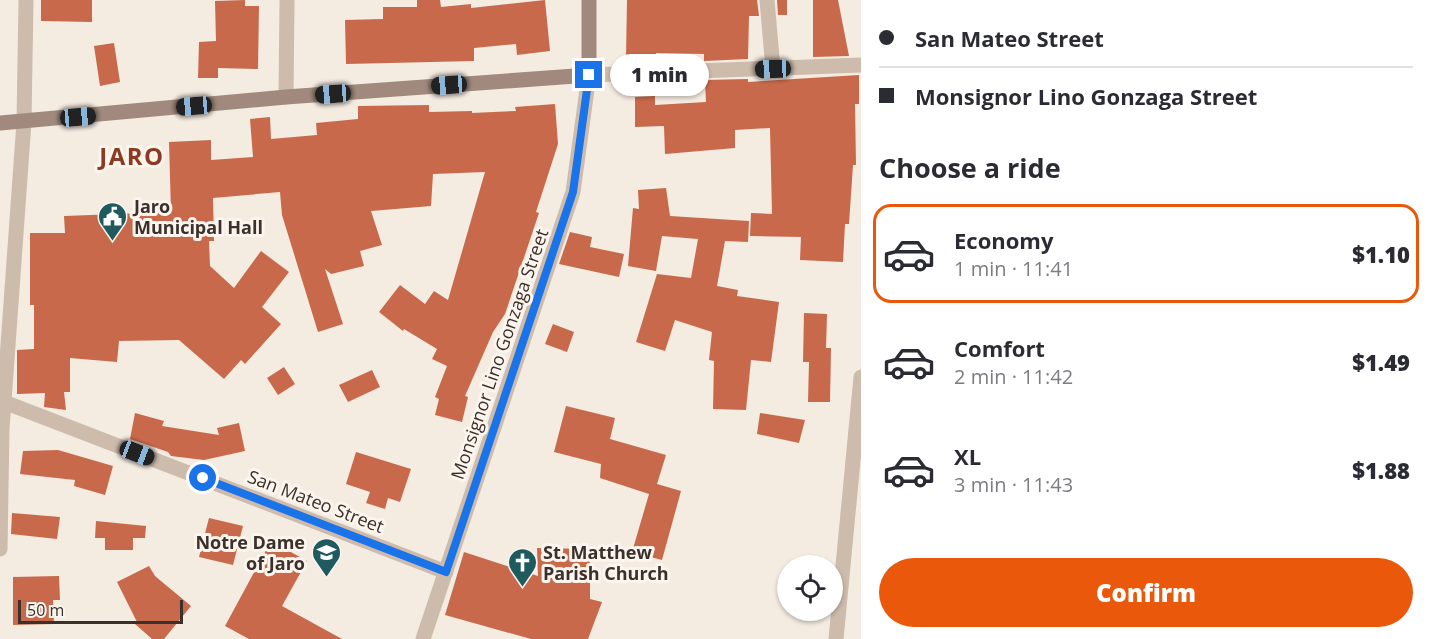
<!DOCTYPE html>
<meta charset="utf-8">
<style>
body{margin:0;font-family:"Open Sans",sans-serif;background:#f7f7f7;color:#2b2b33;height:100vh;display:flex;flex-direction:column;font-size:22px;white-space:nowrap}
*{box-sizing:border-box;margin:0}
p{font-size:20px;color:#7c7c81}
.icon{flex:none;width:33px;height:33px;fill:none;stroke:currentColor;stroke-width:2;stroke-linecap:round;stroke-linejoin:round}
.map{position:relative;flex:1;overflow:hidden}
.details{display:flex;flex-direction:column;background:#fff;width:570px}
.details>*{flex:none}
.guide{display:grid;align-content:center;height:132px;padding:0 18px;background:#fff}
.tools{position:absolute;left:777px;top:555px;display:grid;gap:12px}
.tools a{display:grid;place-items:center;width:66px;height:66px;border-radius:50%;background:#fff;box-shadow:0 2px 4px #0004;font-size:30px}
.scale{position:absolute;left:18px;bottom:15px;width:165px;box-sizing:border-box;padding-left:6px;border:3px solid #3b302b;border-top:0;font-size:16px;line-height:21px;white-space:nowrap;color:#3b302b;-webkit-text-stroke:4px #fbf5ee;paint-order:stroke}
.end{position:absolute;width:27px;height:27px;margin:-14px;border:8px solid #1a73e8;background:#fff;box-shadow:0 0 0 3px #fff}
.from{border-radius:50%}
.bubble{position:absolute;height:42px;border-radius:21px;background:#fff;box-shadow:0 2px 4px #0004;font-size:20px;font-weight:800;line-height:42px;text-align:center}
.car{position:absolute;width:18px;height:36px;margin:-18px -9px;border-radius:8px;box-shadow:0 0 4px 2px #0007;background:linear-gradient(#222 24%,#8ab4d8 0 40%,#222 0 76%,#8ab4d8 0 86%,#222 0)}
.guide b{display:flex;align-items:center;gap:21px;height:57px;font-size:22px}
.guide b+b{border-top:2px solid #e1e1e2}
.guide i{width:15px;height:15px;background:#2b2b33}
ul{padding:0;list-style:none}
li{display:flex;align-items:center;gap:18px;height:99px;margin:0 12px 9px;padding:0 6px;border:3px solid transparent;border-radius:18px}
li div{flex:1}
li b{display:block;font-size:22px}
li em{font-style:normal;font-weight:800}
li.current{border-color:#ea580c}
li>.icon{width:54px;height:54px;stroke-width:1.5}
h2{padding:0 18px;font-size:27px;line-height:72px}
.cta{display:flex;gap:12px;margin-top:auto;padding:12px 18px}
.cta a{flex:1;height:69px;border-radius:36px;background:#ea580c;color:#fff;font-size:24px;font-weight:800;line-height:69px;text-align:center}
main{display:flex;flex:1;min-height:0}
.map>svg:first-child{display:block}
</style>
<main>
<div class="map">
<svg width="861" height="639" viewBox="0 0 861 639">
<rect width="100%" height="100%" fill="#f4ebe1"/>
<!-- building -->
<g fill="#c8694b">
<polygon points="41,0 92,0 92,22 41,21"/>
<polygon points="245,0 245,6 259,6 258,69 218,68 218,78 198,78 199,42 216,41 215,1"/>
<polygon points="417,0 440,0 441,7 471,4 471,8 545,0 550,51 517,55 516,44 474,48 474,61 346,64 345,20 383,19 383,7 417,7"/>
<polygon points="627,0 757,0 759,16 749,16 748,59 704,61 704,54 656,53 656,57 626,57"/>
<polygon points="777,0 787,0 787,15 778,15"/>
<polygon points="813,0 838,0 849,56 813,57"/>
<polygon points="114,43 120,82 100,86 94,46"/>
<polygon points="859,75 859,104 855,104 856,165 853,165 849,224 845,224 843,262 800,260 801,237 750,236 751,213 772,214 770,128 735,130 735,148 665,154 664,126 635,127 635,97 655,96 655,105 706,102 705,80 748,79 748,82"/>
<polygon points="555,104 558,144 536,212 539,213 505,314 493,332 465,396 468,397 462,422 435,415 439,399 435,397 447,366 432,359 437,349 404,329 403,331 379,312 400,285 425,304 434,291 448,300 485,172 433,174 431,206 371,211 382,245 360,251 364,266 331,274 325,269 343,324 318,332 282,215 280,192 213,198 214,241 209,241 210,266 234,288 261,251 289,272 262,307 281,324 245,364 241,360 224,379 179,340 119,341 117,362 70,358 70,392 64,392 66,410 44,407 45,393 17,394 17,350 34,349 34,305 30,305 30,233 65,233 64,216 171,212 169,142 211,140 211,160 253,157 250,119 270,117 271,139 317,135 316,123 358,119 358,106 429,105 429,112 472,111 472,113 516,111 515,107"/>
<polygon points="666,188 670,216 749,221 748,242 725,241 717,286 738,290 737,296 779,302 771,362 751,360 746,410 713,409 714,361 709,360 712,332 675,320 665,351 636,342 657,274 691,278 698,239 662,236 656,271 628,266 633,208 639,209 638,190"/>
<polygon points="570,232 592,237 590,247 624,254 619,277 559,264"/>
<polygon points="804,313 827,314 826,348 831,348 830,402 808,402 809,362 803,362"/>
<polygon points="553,324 574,332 567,352 545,344"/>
<polygon points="284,367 295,384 278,395 267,378"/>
<polygon points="372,370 380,387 348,402 339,385"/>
<polygon points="566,406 615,418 610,439 666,455 657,484 681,491 662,560 632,552 649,494 600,478 601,464 554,452"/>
<polygon points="135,413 164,421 162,426 219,435 217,428 239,423 245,451 204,460 171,456 168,452 130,439"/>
<polygon points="760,413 805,420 799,443 757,434"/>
<polygon points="58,450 113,466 105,495 74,486 75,480 20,474 23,451"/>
<polygon points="356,452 411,469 400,502 388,498 385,509 366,503 370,492 346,484"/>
<polygon points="12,513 60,517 57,539 11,534"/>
<polygon points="209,518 243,526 233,565 199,557"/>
<polygon points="96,521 146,526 145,538 133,538 133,550 105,550 105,538 95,538"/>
<polygon points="271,541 307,561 282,606 342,639 249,639 225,626"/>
<polygon points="537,548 590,549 590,599 602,602 588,639 531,639 445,615 464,552 538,576"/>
<polygon points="149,566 155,576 191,606 164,639 152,639 135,624 137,622 117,582"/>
<polygon points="59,576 60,600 53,600 54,624 13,625 13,577"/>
</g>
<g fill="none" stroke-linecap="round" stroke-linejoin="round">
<!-- minor -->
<g stroke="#cdbbac" stroke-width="15">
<polyline points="767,0 773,69"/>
<polyline points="286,97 287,0"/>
<polyline points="24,122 26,0"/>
<polyline points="4,402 446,572"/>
<polyline points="423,639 573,192 589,75 861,65"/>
<polyline points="836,639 861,377"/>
</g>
<!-- tertiary -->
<polyline stroke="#cdbbac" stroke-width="15" points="0,549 2,429 24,122"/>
<!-- secondary -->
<polyline stroke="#a18a7d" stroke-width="15" points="0,123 286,97 589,75 589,0"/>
</g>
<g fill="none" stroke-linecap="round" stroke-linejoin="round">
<!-- route -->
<polyline stroke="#1a73e8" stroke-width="8" points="203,478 446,572 573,192 589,75"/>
</g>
<!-- icons -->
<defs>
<symbol id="civic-pin" viewBox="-11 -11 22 30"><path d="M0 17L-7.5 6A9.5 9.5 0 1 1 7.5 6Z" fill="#1f5a5e" stroke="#fbf5ee"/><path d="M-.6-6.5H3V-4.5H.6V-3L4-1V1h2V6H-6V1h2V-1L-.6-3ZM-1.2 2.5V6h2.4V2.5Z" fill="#fff"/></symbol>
<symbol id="school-pin" viewBox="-11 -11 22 30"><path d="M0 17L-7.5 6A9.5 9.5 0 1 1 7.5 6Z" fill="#1f5a5e" stroke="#fbf5ee"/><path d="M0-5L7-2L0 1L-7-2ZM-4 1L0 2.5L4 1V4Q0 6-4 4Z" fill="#fff"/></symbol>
<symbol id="church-pin" viewBox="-11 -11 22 30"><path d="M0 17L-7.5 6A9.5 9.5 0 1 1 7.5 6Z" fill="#1f5a5e" stroke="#fbf5ee"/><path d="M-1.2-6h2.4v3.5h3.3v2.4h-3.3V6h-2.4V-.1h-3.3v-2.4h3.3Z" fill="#fff"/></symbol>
</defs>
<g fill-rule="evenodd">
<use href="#civic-pin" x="96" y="200" width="33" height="45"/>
<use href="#school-pin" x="310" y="536" width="33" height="45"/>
<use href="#church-pin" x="506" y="546" width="33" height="45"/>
</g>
<g text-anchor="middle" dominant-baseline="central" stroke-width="6" stroke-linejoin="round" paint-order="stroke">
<!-- poi labels -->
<g font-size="18" font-weight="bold" fill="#3b302b" stroke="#fbf5ee" text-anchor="start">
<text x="134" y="206">Jaro<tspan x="134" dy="21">Municipal Hall</tspan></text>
<text x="305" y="542" text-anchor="end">Notre Dame<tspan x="305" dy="21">of Jaro</tspan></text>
<text x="543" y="552">St. Matthew<tspan x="543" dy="21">Parish Church</tspan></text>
</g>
<!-- street labels -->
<g font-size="18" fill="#3b302b" stroke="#fbf5ee">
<text transform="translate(499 354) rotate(-71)">Monsignor Lino Gonzaga Street</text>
<text transform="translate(316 501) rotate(21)">San Mateo Street</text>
</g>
<!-- district labels -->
<g font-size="24" font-weight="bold" letter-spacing="1.5" fill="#8c3b22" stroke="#fbf5ee">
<text x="132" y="155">JARO</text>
</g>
</g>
</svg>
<div class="tools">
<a><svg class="icon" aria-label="locate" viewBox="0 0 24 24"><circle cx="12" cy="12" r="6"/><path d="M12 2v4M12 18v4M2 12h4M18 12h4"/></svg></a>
</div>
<div class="scale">50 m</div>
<i class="end from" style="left:203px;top:478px"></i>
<i class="end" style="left:589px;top:75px"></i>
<div class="bubble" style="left:610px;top:54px;width:99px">1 min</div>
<i class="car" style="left:773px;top:69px;rotate:268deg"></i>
<i class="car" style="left:449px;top:85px;rotate:266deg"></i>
<i class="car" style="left:333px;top:94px;rotate:266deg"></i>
<i class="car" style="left:194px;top:106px;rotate:265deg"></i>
<i class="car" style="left:78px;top:117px;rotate:85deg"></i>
<i class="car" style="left:137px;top:453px;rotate:111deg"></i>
</div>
<section class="details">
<div class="guide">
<b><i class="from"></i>San Mateo Street</b>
<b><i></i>Monsignor Lino Gonzaga Street</b>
</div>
<h2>Choose a ride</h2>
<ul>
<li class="current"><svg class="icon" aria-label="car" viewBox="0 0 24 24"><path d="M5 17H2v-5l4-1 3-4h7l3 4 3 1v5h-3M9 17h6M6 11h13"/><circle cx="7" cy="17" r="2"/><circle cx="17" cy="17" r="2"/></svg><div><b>Economy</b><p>1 min · 11:41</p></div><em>$1.10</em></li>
<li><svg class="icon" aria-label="car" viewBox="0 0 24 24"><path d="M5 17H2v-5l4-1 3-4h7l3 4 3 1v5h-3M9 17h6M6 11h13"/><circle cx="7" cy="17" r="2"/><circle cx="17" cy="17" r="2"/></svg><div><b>Comfort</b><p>2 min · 11:42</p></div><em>$1.49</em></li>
<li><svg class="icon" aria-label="car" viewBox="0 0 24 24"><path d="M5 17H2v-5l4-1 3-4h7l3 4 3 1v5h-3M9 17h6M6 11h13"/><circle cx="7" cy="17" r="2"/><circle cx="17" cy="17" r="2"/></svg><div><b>XL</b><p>3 min · 11:43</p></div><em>$1.88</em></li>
</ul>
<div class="cta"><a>Confirm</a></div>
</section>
</main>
